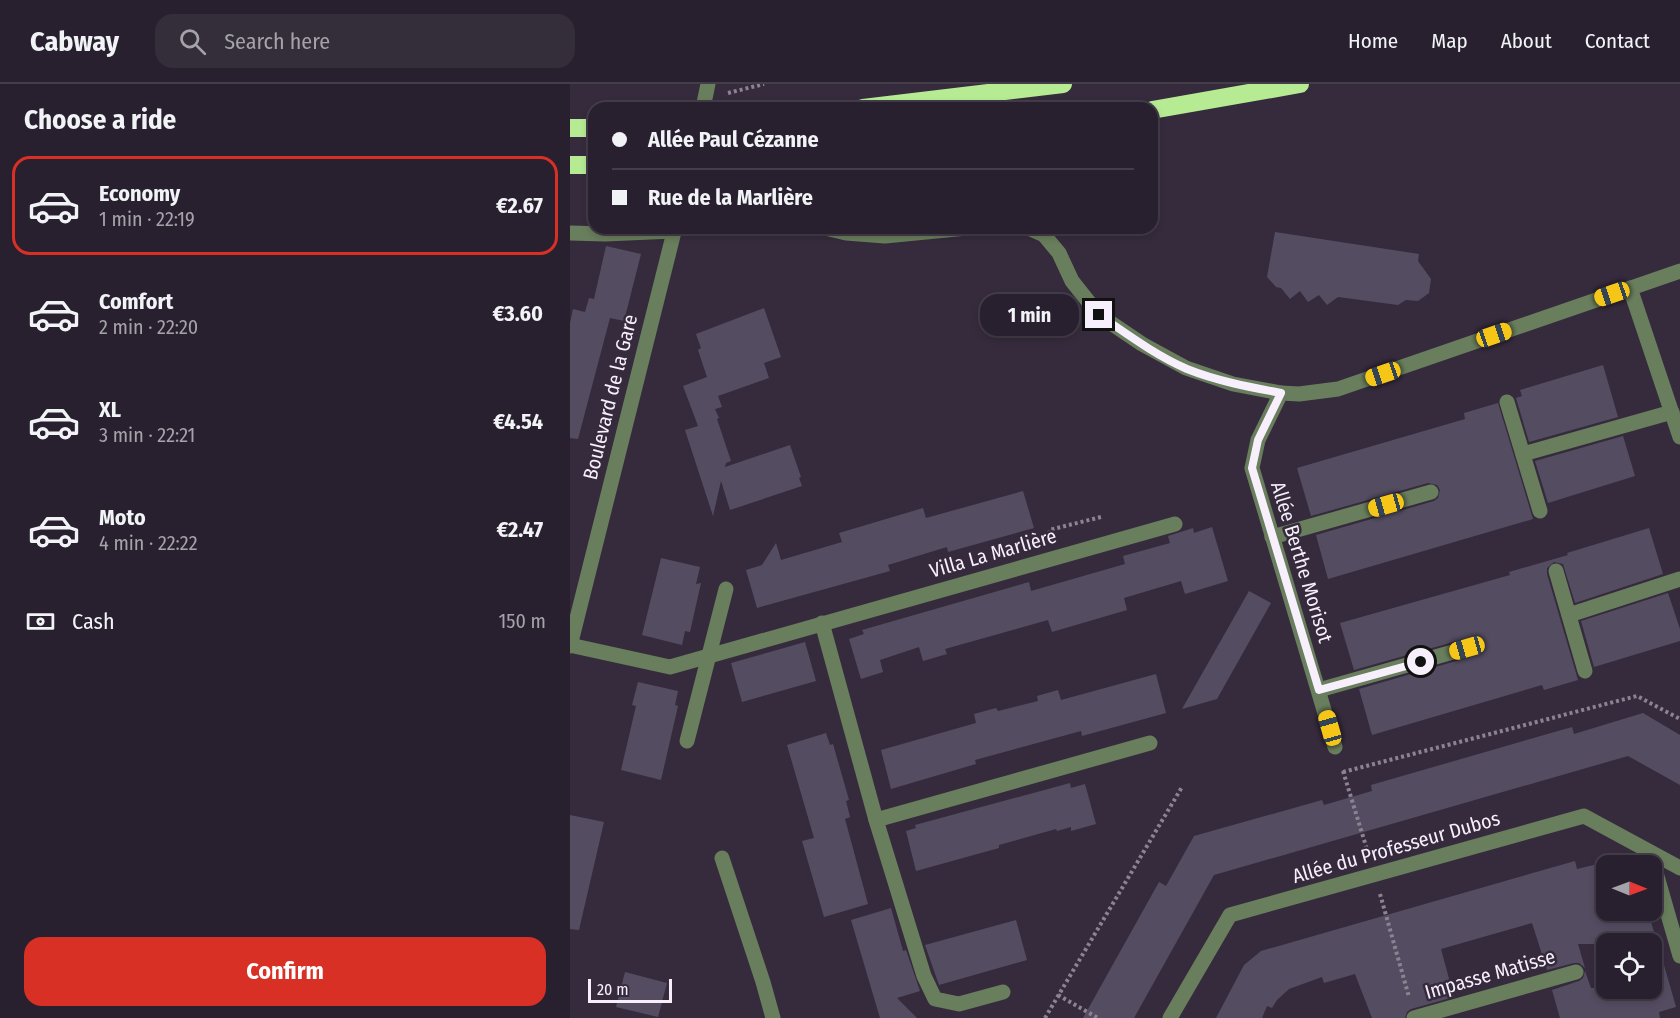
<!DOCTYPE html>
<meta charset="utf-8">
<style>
body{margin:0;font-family:"Fira Sans Condensed",sans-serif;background:#342d3a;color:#f1f3f6;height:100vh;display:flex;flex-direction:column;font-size:22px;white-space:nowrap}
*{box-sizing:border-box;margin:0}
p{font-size:20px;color:#a5a3aa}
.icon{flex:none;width:33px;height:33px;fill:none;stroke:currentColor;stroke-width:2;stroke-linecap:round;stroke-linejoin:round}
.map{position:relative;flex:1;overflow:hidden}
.details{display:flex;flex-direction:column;background:#28202e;width:570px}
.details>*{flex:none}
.banner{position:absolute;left:18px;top:18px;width:570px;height:132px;border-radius:18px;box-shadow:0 3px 9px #0003,0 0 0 2px #443e4a;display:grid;align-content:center;height:132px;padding:0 24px;background:#28202e}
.needle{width:39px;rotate:91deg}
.controls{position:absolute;left:1026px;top:771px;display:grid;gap:12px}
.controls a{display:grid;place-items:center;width:66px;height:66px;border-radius:12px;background:#28202e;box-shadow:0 3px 9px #0003,0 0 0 2px #443e4a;font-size:30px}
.scale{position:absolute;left:18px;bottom:15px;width:84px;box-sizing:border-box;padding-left:6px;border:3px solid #f7f0fc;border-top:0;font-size:16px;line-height:21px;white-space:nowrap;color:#f7f0fc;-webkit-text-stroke:4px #362b3d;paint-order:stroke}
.end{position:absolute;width:27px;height:27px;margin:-14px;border:8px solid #f7f0fc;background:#111;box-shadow:0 0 0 3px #111}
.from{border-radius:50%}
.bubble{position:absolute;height:42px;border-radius:18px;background:#28202e;box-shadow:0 3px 9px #0003,0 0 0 2px #443e4a;font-size:20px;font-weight:700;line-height:42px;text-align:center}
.car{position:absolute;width:18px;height:36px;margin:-18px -9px;border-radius:8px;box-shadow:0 0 4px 2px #0007;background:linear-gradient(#f5c518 24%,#345 0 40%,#f5c518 0 76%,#345 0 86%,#f5c518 0)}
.banner b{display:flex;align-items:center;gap:21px;height:57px;font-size:22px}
.banner b+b{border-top:2px solid #443e4a}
.banner i{width:15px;height:15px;background:#f1f3f6}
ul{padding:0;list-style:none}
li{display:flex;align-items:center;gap:18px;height:99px;margin:0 12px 9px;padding:0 12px;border:3px solid transparent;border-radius:18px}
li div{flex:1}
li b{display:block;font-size:22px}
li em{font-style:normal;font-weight:700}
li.active{border-color:#d93025}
li>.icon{width:54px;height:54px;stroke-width:1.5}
h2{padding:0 24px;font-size:27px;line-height:72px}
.pay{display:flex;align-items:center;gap:15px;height:66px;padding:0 24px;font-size:22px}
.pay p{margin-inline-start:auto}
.action{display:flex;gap:12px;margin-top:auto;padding:12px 24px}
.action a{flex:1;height:69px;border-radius:18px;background:#d93025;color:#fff;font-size:24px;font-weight:700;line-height:69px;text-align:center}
header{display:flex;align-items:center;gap:36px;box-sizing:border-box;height:84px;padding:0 30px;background:#28202e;border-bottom:2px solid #443e4a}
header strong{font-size:28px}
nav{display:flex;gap:33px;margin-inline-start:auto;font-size:21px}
.search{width:420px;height:54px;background:#342d3a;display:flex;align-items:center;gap:15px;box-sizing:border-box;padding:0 21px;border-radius:18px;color:#a5a3aa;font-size:22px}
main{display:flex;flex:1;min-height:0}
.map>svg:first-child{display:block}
</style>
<header>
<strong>Cabway</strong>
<div class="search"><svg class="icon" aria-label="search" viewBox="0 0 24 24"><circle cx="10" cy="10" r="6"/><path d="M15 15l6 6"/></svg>Search here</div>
<nav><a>Home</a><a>Map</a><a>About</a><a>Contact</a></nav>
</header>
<main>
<section class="details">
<h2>Choose a ride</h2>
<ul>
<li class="active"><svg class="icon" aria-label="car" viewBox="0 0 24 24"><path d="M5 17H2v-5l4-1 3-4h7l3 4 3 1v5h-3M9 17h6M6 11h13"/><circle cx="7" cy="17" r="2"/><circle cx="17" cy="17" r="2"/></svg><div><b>Economy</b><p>1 min · 22:19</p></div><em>€2.67</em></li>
<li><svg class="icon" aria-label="car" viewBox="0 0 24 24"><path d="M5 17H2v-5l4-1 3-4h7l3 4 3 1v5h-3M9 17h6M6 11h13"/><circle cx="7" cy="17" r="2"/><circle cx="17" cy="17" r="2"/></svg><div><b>Comfort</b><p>2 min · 22:20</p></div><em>€3.60</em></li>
<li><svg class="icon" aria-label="car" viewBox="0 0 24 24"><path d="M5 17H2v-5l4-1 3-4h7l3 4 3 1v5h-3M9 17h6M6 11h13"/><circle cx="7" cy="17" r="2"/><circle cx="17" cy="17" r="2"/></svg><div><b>XL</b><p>3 min · 22:21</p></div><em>€4.54</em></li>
<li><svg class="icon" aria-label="car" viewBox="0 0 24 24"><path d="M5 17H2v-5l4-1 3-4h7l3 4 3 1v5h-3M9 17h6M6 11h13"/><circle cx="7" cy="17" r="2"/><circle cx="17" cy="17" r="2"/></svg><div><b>Moto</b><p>4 min · 22:22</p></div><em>€2.47</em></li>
</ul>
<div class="pay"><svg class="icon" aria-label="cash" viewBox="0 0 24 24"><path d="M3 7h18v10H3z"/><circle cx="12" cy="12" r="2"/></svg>Cash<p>150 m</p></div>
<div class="action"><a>Confirm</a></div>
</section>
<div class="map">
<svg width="1110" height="934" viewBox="0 0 1110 934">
<rect width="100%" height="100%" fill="#362b3d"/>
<!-- building -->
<g fill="#544d62">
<polygon points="705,148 849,170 848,177 861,195 859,209 848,217 836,216 828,221 768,213 757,221 749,211 738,218 730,207 720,215 711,204 706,203 697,193"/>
<polygon points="36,162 71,170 54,237 40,234 8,355 0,354 0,239 3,225 15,228 19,214 24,215"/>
<polygon points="194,224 211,273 194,279 199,294 148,312 152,323 145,325 149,334 147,335 161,377 156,379 155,383 220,361 231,393 229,394 232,402 160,426 151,397 143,432 115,346 128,342 113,302 137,293 128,266 131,264 126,250"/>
<polygon points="1033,281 1048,333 959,358 946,314 952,312 950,306"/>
<polygon points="928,319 963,435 758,495 746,451 864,417 868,414 870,406 867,401 858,399 741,432 727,384 895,335 894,329"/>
<polygon points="1053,352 1065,392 978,419 965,377"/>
<polygon points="453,407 464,444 378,468 377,463 318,481 320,487 187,524 176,486 192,481 206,459 211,476 272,458 269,449 353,424 356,434"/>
<polygon points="642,443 658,497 615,510 611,497 554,514 557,526 482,548 478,536 375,565 377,570 353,577 349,563 310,576 313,588 291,595 279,555 294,550 292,546 459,498 461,507 555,480 553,472 600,459 598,452 623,444 624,449"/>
<polygon points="1079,444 1093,490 1005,519 993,480 984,478 977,484 977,490 1008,596 974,606 972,601 802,651 789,605 900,573 904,570 906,562 903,557 894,555 784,586 770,539 940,491 939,488 998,471 997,469"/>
<polygon points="91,474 130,483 126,500 131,499 120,548 115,547 112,561 72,551"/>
<polygon points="679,507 701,519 647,615 612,625"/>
<polygon points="1098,509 1110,545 1110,557 1024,583 1011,537"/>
<polygon points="235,558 246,597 172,618 161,579"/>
<polygon points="586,590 596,629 512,652 511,647 405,676 406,680 321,705 311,666 406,639 404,630 426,624 428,627 468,617 467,612 488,606 491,616"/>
<polygon points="68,598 108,607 105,621 108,622 91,696 51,686 66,622 62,621"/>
<polygon points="1073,629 1110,651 1110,701 1058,672 644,791 564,934 513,934 589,798 596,802 624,752 752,716 754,721 802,707 801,701 1002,643 1004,650"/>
<polygon points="256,649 260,661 263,660 279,716 276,717 280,733 275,735 298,820 254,833 232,757 244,754 217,661"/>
<polygon points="500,699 501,704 515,700 526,740 501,747 501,743 487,747 486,745 429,761 429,764 346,787 336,747 346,744 345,741"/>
<polygon points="0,731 34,738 9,846 0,845"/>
<polygon points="1005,777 1007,785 1036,778 1036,826 1078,826 1087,860 1008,860 1015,884 1009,879 1004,879 977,886 962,839 871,865 884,913 841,925 837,928 835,934 802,934 785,890 754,899 752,893 719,905 707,916 702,924 697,922 692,934 646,934 674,881 691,867"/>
<polygon points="321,824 333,867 336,866 350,907 327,914 347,934 310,934 281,836"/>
<polygon points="446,836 457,876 369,901 355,861"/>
<polygon points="1088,860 1106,923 1089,928 1090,934 990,934 982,906 1009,897 1013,894 1015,887 1021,904 1082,904 1082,861"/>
<polygon points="55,888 97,899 88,933 46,923"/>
</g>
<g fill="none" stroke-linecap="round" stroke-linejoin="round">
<!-- path -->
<g stroke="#8c8392" stroke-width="4" stroke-dasharray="3 3" stroke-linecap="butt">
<polyline points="158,9 194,0"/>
<polyline points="482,455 479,446 531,433"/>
<polyline points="773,687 799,772"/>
<polyline points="773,688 1067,612 1110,635"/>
<polyline points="810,810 839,913"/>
<polyline points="488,911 528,934"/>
<polyline points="475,934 612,703"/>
</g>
<!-- minor -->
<g stroke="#697e5c" stroke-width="15">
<polyline points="133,24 138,0"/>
<polyline points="255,144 276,149 315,152 397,144"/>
<polyline points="458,144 474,151 489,169 502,197 529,231 572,260 616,284 663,300 711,309 729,310 768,305 1110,187"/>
<polyline points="0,149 35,150 104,147"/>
<polyline points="1060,204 1110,353"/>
<polyline points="711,309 688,356 682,384 765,663"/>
<polyline points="937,318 970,427"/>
<polyline points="953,370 1102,328"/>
<polyline points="702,453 861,408"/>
<polyline points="986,487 1015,587"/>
<polyline points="999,531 1110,495"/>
<polyline points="252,539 306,736 354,892 365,915 389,920 433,908"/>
<polyline points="0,561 100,583 605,440"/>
<polyline points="0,562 105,144"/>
<polyline points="749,606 897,564"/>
<polyline points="117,657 156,505"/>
<polyline points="306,736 580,659"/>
<polyline points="1080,768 1110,872"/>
<polyline points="152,774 193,898 203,934"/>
<polyline points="600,934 660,831 1014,732 1110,784"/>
<polyline points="844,934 1006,888"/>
</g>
<!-- highway -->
<g stroke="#b6eb94" stroke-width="18">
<polyline points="293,24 493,0"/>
<polyline points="582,26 730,0"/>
<polyline points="0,44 24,44"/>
<polyline points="0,81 24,81"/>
</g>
</g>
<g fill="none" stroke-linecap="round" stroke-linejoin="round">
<!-- route -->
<path stroke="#f7f0fc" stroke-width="8" d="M529,231C557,250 585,271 617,285C647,297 679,303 711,309L688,356L682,384L749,606L851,578"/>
</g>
<g text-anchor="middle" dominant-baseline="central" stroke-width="5" stroke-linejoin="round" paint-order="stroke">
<!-- street labels -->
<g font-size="20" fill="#f7f0fc" stroke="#362b3d">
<text transform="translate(40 313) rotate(-76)">Boulevard de la Gare</text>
<text transform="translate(423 469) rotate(-16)">Villa La Marlière</text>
<text transform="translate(732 478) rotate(73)">Allée Berthe Morisot</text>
<text transform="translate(826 763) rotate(-16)">Allée du Professeur Dubos</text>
<text transform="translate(920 890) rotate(-16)">Impasse Matisse</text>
</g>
</g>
</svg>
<div class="controls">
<a><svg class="needle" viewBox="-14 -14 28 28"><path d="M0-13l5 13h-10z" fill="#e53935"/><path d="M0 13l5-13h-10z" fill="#a5a3aa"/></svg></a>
<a><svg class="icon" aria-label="locate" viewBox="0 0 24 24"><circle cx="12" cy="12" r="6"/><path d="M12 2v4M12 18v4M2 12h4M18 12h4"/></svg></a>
</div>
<div class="scale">20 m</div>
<i class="end from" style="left:851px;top:578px"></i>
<i class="end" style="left:529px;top:231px"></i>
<div class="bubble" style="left:410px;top:210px;width:99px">1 min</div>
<i class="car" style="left:1042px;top:210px;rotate:251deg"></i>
<i class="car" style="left:924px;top:251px;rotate:71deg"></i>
<i class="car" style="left:813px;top:290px;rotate:251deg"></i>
<i class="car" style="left:816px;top:421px;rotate:254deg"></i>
<i class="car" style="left:897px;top:564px;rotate:254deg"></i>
<i class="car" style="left:760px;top:644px;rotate:344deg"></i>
<div class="banner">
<b><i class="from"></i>Allée Paul Cézanne</b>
<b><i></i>Rue de la Marlière</b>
</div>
</div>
</main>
